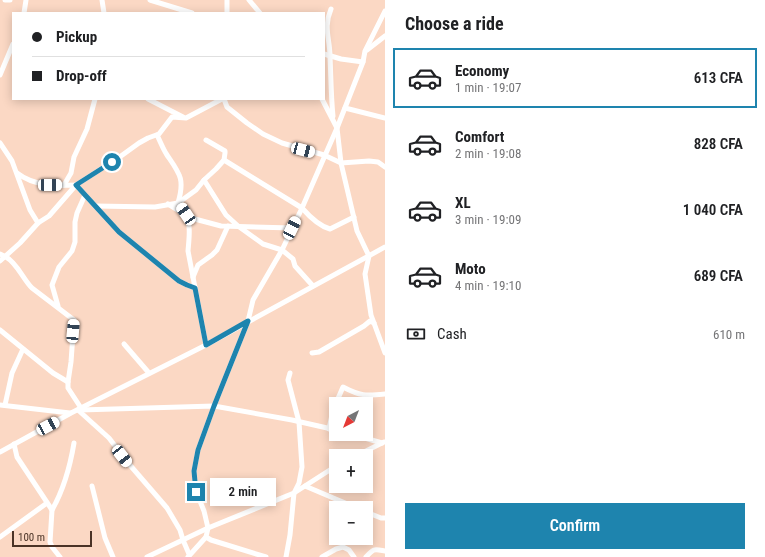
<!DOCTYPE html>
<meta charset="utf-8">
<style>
body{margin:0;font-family:"Roboto Condensed",sans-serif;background:#f6f6f6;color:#202124;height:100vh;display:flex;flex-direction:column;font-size:15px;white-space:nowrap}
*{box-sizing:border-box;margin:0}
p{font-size:13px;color:#757577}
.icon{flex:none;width:22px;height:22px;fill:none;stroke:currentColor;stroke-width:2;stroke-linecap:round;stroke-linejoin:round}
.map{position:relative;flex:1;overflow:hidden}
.panel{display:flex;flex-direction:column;background:#fff;width:380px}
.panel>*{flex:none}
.banner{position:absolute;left:12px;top:12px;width:313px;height:88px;border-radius:0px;box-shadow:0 2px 10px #0003;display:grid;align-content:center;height:88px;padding:0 20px;background:#fff}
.needle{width:26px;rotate:222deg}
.tools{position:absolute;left:329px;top:397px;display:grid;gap:8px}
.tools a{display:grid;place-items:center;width:44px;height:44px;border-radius:0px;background:#fff;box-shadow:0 2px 10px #0003;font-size:20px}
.scale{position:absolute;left:12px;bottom:10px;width:80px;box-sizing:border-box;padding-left:4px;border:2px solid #4a3326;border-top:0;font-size:11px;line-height:14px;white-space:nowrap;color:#4a3326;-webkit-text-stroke:3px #fbd8c4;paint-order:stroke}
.end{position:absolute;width:18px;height:18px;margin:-9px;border:5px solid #1e84ae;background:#fff;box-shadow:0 0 0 2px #fff}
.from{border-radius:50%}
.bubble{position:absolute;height:28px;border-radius:0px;background:#fff;box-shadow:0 2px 10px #0003;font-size:13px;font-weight:600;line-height:28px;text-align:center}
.car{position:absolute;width:12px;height:24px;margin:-12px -6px;border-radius:5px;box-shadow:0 0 3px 1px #0007;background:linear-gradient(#fff 24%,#345 0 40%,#fff 0 76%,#345 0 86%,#fff 0)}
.banner b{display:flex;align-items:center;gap:14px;height:38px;font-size:15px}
.banner b+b{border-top:1px solid #e0e0e0}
.banner i{width:10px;height:10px;background:#202124}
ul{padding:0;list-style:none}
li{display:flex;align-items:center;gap:12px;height:60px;margin:0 8px 6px;padding:0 12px;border:2px solid transparent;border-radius:0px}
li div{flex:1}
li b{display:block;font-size:15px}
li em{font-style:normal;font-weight:600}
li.on{border-color:#1e84ae}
li>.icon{width:36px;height:36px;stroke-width:1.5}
h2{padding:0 20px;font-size:18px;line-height:48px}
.pay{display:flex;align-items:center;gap:10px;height:44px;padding:0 20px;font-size:15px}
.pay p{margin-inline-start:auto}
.button{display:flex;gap:8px;margin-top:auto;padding:8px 20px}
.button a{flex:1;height:46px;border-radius:0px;background:#1e84ae;color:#fff;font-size:16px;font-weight:600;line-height:46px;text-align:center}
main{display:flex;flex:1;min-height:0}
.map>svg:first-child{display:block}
</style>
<main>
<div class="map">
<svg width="385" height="557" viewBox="0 0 385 557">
<rect width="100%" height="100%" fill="#fbd8c4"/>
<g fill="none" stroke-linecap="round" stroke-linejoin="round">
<!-- minor -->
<g stroke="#fff" stroke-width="5">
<polyline points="5,0 10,0"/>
<polyline points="102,0 104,13"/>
<polyline points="150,0 192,13"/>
<polyline points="249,0 260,13"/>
<path d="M331,9C323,28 330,38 330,57C331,77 331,97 333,116"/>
<polyline points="24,13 26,0"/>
<polyline points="227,13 227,0"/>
<polyline points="367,50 385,36"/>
<polyline points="324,54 341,59 363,62"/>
<polyline points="0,75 13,44"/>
<polyline points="148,99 183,117"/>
<polyline points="224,99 227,107 247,123 263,134 282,143 324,155 341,163 369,161 378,162 385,167"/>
<polyline points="322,99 337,128 341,163 357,231 369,256 365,274 371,315 385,353"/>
<polyline points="345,108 385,118"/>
<path d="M157,135C160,141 163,149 167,155C180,174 185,179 178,203C180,206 184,210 186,214C191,225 189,239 188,251L206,345"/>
<polyline points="0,143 12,161 30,210 38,223"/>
<path d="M224,160L302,208C309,216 319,226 330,229L354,217"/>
<path d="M17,173C34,186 55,186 76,185"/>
<polyline points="204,180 226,215 238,226 263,244 282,250 293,259 295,266 313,286"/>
<polyline points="64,185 71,173 74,157 87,129 95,99"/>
<polyline points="76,185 119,232 179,281 187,285 195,288"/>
<polyline points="168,204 191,218 221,226 292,228"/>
<polyline points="95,206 155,207 178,203 196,190 204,180 216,169 224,160 225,153 225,151 206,140"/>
<path d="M0,254C2,255 4,256 6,257C17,263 23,279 32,288L74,320L71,362L68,382V388L81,408"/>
<polyline points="0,261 20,243 38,223 49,216 76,185 121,156 139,143 148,138 159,134 172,117 186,118 222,99"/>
<polyline points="193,277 198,265 212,255 217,250 228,226"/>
<polyline points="58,306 52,285 59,267 72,251 75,242 75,222 77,213 85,195"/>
<polyline points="0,330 53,373 68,382"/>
<polyline points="124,344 149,373"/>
<polyline points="312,353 319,352 364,326 370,321 374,323"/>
<polyline points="0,405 70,413"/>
<polyline points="5,405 12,373 23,349"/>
<polyline points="78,410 109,438 129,464 167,508 180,530 183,540 189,554"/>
<polyline points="80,410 214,406 292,420 336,430"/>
<path d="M329,429L333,410L343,387C360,396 366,396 385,394"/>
<polyline points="351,434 382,443"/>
<polyline points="14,444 17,457 52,510 50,542 52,547 60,557"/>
<polyline points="0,452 71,413 206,345 385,247"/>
<polyline points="356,456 384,442"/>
<polyline points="92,486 105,538 113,557"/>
<polyline points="305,486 357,508"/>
<path d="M52,510C64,489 70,467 74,443"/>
<polyline points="366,512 381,518 385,518"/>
<polyline points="0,537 47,503"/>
<polyline points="147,557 208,528 294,493 336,466"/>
<polyline points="188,557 206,537"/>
<polyline points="266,557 211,540 206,537 208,528 204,511 196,491 194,471 198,450 214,406 248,321 253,300 282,250 302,208 337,128 363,62 365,51 385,11"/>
<polyline points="286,557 290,535 294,493 299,483 302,467 299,422 288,380 290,373"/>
<polyline points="322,557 336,549 343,547 349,550 354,557"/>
<path d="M366,557C374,548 374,549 385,551"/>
</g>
</g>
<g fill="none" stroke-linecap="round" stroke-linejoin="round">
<!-- route -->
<polyline stroke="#1e84ae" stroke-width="5" points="112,162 76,185 119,232 179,281 187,285 195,288 206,345 248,321 214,406 198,450 194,471 196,492"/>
</g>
</svg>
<div class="tools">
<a><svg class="needle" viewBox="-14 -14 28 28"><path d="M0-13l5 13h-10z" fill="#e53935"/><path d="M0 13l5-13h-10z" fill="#757577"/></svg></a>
<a>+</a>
<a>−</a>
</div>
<div class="scale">100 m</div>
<i class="end from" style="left:112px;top:162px"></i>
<i class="end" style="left:196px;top:492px"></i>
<div class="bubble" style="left:210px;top:478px;width:66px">2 min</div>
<i class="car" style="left:303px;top:150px;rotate:105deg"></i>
<i class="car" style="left:50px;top:185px;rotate:90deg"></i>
<i class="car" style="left:186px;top:214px;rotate:326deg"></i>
<i class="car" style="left:292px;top:228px;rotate:26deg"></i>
<i class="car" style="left:73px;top:331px;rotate:5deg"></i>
<i class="car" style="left:48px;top:426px;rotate:62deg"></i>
<i class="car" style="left:122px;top:456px;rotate:142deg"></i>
<div class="banner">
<b><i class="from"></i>Pickup</b>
<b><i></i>Drop-off</b>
</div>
</div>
<section class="panel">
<h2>Choose a ride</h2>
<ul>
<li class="on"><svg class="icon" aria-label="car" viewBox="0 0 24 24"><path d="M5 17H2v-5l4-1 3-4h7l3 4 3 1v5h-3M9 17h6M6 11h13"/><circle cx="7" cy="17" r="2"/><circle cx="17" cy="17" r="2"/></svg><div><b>Economy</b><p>1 min · 19:07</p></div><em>613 CFA</em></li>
<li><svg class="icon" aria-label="car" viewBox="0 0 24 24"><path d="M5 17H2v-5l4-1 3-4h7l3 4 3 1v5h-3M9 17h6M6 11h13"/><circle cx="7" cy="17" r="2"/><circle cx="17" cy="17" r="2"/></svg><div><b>Comfort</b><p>2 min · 19:08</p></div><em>828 CFA</em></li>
<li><svg class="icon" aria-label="car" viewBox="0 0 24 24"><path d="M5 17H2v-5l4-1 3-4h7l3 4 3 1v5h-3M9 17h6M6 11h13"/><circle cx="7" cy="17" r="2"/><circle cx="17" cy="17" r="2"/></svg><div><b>XL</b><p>3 min · 19:09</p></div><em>1 040 CFA</em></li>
<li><svg class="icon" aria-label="car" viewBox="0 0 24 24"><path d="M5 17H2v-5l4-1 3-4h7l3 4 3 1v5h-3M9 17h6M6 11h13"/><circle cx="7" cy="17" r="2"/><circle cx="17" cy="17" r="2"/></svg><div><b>Moto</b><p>4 min · 19:10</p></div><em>689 CFA</em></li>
</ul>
<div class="pay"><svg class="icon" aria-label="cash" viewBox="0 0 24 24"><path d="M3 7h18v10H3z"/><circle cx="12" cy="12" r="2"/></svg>Cash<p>610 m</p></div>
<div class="button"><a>Confirm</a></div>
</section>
</main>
